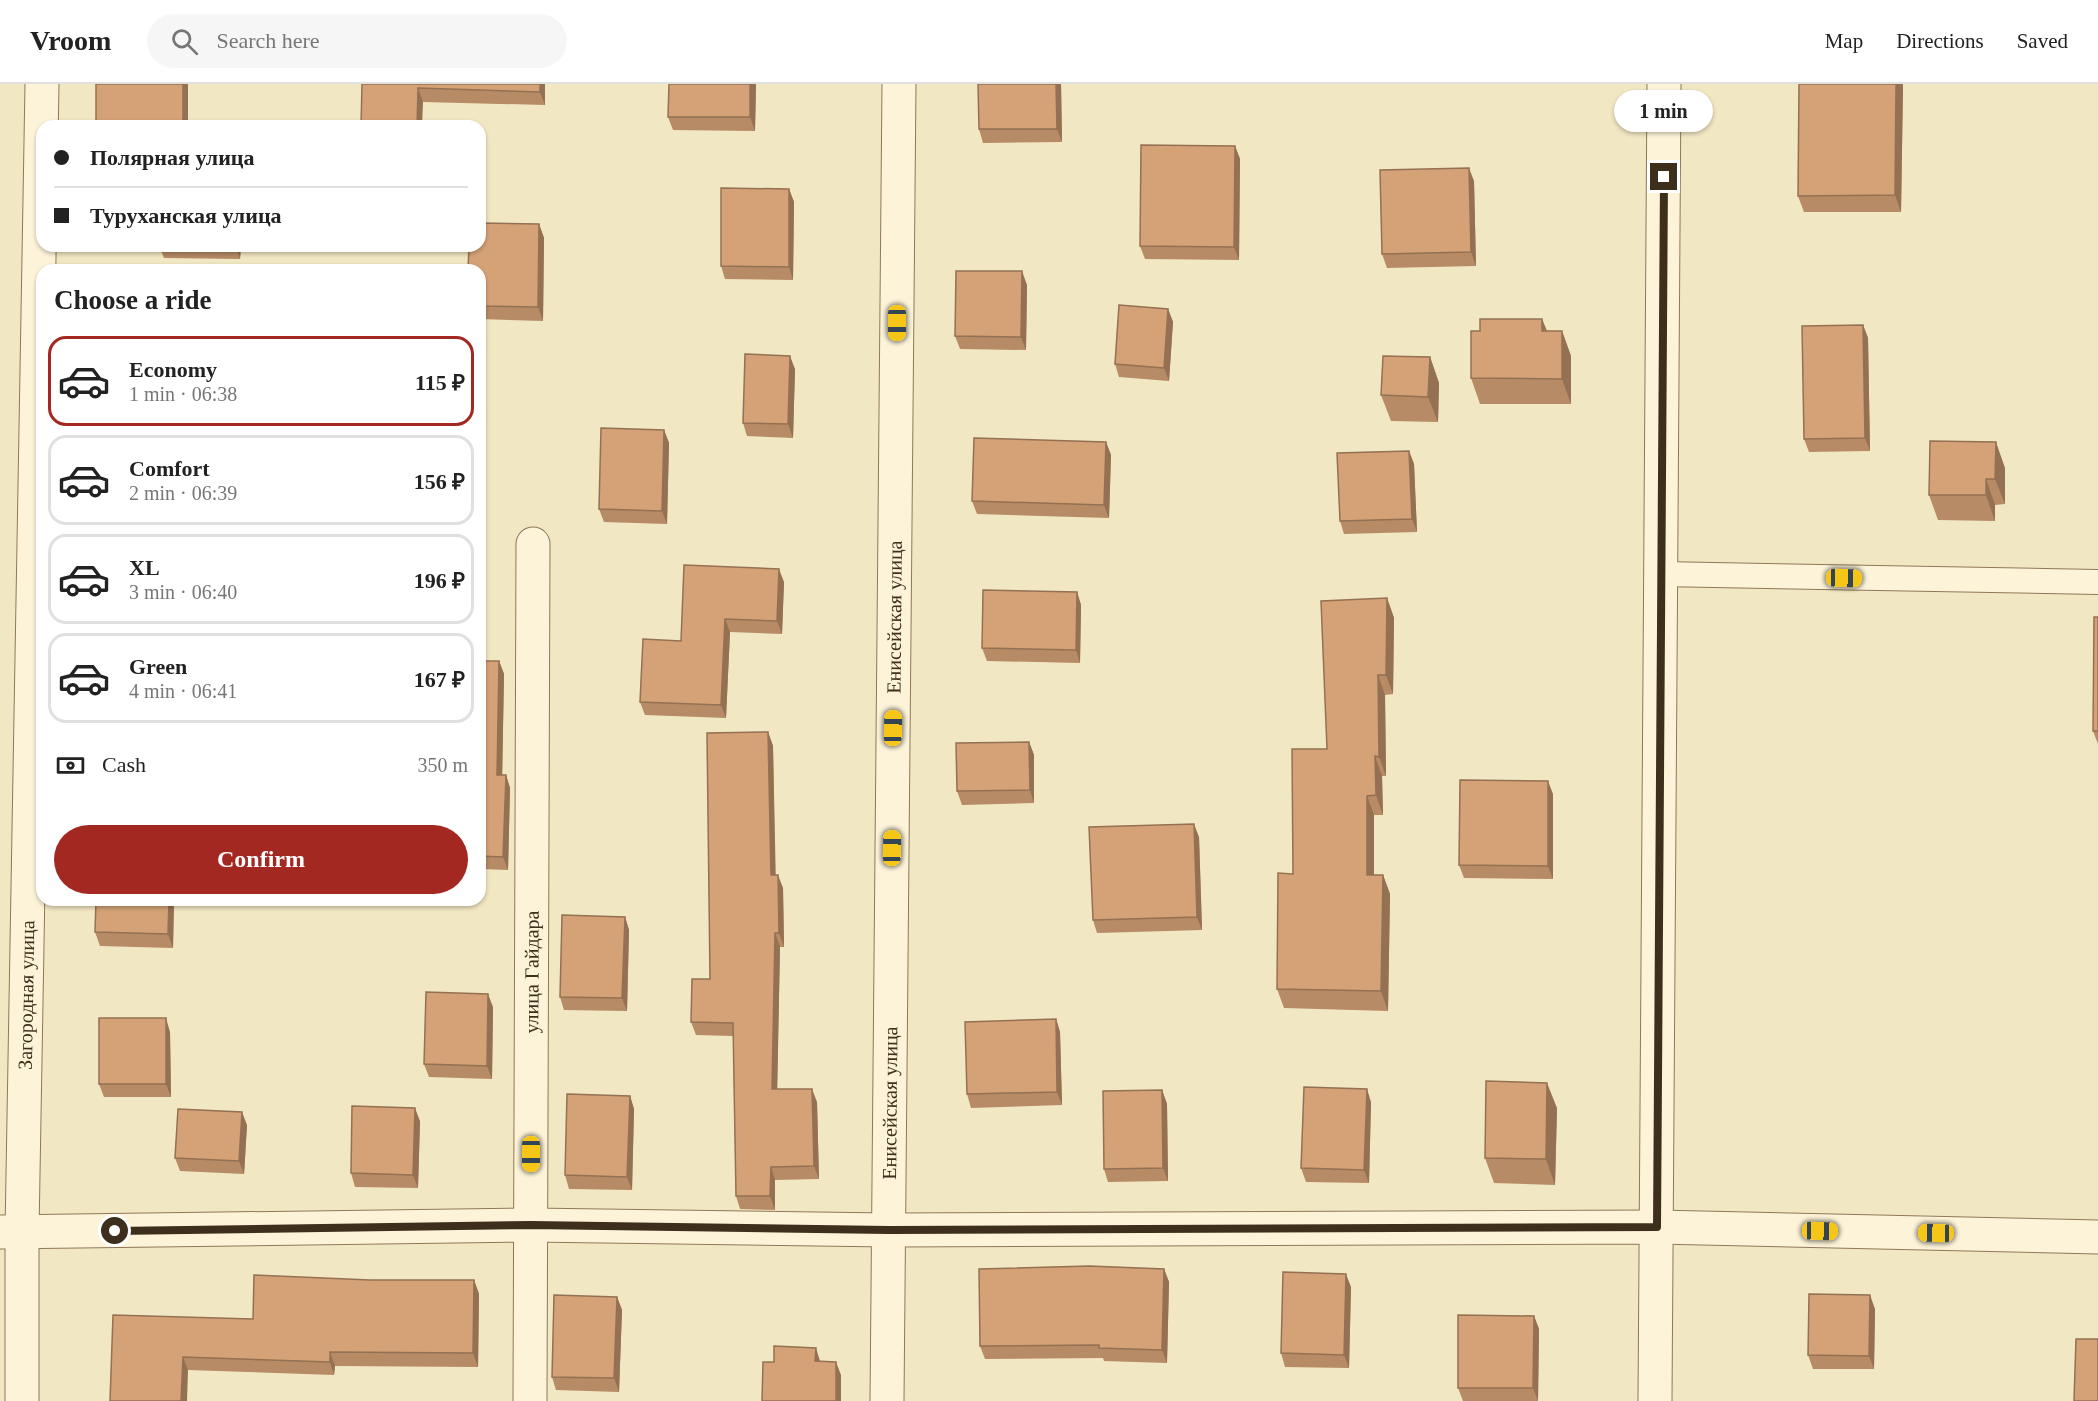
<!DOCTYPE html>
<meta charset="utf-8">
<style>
body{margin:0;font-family:"Times New Roman",serif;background:#f6f6f6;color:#222;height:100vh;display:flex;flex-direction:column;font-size:22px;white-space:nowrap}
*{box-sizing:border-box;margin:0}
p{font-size:20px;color:#767676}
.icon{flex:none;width:33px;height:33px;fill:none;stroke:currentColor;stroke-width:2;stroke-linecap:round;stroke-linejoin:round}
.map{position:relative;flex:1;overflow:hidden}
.drawer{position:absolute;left:36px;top:180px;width:450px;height:642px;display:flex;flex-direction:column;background:#fff;border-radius:18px;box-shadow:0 2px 4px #0004}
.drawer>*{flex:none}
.banner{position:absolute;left:36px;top:36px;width:450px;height:132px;border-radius:18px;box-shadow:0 2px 4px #0004;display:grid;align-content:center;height:132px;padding:0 18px;background:#fff}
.end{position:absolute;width:27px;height:27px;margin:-14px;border:8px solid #3e2f1d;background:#fff;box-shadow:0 0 0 3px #fff}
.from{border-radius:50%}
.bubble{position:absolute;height:42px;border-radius:21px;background:#fff;box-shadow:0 2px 4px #0004;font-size:20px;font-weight:700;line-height:42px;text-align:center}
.car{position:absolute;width:18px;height:36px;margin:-18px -9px;border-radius:8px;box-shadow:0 0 4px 2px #0007;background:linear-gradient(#f5c518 24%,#345 0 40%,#f5c518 0 76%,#345 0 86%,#f5c518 0)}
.banner b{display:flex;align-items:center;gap:21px;height:57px;font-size:22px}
.banner b+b{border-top:2px solid #e0e0e0}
.banner i{width:15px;height:15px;background:#222}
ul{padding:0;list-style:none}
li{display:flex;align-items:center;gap:18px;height:90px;margin:0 12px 9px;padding:0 6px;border:3px solid #e0e0e0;border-radius:18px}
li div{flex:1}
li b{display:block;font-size:22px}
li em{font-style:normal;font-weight:700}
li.selected{border-color:#a42822}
li>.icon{width:54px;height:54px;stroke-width:1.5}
h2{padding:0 18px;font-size:27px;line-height:72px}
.pay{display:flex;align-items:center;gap:15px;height:66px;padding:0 18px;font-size:22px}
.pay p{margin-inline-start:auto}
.cta{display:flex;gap:12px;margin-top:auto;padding:12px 18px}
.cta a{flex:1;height:69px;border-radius:36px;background:#a42822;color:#fff;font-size:24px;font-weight:700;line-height:69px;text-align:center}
header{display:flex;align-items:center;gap:36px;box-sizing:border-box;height:84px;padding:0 30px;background:#fff;border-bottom:2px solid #e0e0e0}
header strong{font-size:28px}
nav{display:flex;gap:33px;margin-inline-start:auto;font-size:21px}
.search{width:420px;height:54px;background:#f6f6f6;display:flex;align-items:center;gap:15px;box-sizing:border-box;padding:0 21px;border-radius:33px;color:#767676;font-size:22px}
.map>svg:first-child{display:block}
</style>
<header>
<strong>Vroom</strong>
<div class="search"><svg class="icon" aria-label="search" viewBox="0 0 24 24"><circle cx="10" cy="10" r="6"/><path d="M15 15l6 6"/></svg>Search here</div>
<nav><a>Map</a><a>Directions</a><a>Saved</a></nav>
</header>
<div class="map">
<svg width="2098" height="1317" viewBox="0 0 2098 1317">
<rect width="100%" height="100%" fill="#f2e7c3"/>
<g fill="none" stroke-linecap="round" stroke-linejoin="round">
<defs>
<polyline id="service" points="1660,490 2098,498"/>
<g id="minor">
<polyline points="0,1148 531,1141 889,1146 1657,1143 2098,1153"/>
<path id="s1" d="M22,1317V1148L42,0"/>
<path id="s2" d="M530,1317L533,460"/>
<path id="s3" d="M887,1317L899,0"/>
<polyline points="1655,1317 1664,0"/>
</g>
</defs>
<!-- service casing -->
<use href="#service" stroke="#8f7858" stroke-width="26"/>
<!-- minor casing -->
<use href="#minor" stroke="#8f7858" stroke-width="35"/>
<!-- service -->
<use href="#service" stroke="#fcf3d8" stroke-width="24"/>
<!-- minor -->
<use href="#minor" stroke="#fcf3d8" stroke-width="33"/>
</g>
<!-- wall -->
<g fill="#b68b65">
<polygon points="188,0 188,42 97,42 96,40"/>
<polygon points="362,0 545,0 545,21 423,18"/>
<polygon points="756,0 755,47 673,46 668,33"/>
<polygon points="1061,0 1062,58 983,59 979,45"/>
<polygon points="1903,0 1901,128 1804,128 1798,112"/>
<polygon points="1235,62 1240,75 1239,176 1145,175 1140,162"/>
<polygon points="1474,97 1476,182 1387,184 1382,170"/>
<polygon points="789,105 794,118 793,196 725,195 721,182"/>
<polygon points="539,140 544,154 543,237 480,235 480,186"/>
<polygon points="159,162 241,162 240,175 164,174"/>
<polygon points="1027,201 1026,266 960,265 955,252"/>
<polygon points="1168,225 1173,238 1169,297 1119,293 1115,280"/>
<polygon points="1542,235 1547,247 1562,247 1571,272 1571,320 1480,320 1471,294 1480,247"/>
<polygon points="1863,241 1868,254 1870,367 1809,368 1804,355"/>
<polygon points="1430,273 1439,299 1438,338 1391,337 1381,311"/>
<polygon points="795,285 793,354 747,352 743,339"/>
<polygon points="664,346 669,359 667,440 604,438 599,425"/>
<polygon points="1106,358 1111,371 1109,434 977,430 972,417"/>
<polygon points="1409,367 1414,380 1417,448 1344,450 1340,437"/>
<polygon points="2005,384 2005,420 1995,421 1995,437 1938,436 1929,411"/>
<polygon points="784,498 782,550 730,548 726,634 645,631 640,618 681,557"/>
<polygon points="1077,508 1081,521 1080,579 987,577 982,564"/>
<polygon points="1387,514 1394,534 1393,610 1385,611 1386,692 1382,692 1383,731 1374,731 1374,791 1383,791 1390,810 1388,927 1284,924 1277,905 1293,790 1327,665"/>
<polygon points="2098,533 2098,660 2093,647"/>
<polygon points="480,577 499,577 504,590 502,691 506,691 510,704 508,786 480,785"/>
<polygon points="768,648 773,662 775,791 783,804 784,863 780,863 777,1005 817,1018 819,1095 775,1096 775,1126 740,1125 736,1112 733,952 696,951 691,938 710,895"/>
<polygon points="1029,658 1034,671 1034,719 962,721 957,707"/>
<polygon points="1553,710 1553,795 1464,794 1459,781"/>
<polygon points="1199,753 1202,846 1097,849 1093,836"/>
<polygon points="174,816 173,864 100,862 95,848"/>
<polygon points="625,833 629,846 627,927 564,926 560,913"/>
<polygon points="493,923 492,995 429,993 424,980"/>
<polygon points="1056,935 1060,948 1062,1021 971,1024 967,1010"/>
<polygon points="170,948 171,1013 104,1013 99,1000"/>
<polygon points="1162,1006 1167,1020 1168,1097 1108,1098 1104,1085"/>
<polygon points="630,1012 634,1025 632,1106 569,1105 565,1091"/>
<polygon points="1371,1018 1369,1099 1306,1098 1301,1084"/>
<polygon points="1557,1024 1555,1101 1494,1099 1485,1074"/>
<polygon points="420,1037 418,1104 355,1103 351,1089"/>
<polygon points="247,1041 244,1090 180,1087 175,1074"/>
<polygon points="1164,1185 1169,1198 1167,1279 1104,1277 1103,1274 985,1275 980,1262"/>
<polygon points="370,1196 474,1196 479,1210 478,1283 335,1282 334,1291 188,1286 113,1231 253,1235"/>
<polygon points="1351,1203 1349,1284 1285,1283 1281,1269"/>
<polygon points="617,1213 622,1226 619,1308 556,1306 552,1293"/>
<polygon points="1875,1225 1874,1285 1813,1285 1808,1271"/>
<polygon points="1534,1232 1539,1245 1538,1317 1463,1317 1458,1304"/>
</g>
<!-- shaded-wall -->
<g fill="#947153">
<rect x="183" y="0" width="5" height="42"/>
<polygon points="540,0 545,0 545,21 540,8"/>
<polygon points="750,0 756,0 755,47 750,33"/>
<polygon points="1056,0 1061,0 1062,58 1057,45"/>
<polygon points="1896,0 1903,0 1901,128 1895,111"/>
<polygon points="418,4 423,18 422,42 417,42"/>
<polygon points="1235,62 1240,75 1239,176 1234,163"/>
<polygon points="1469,84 1474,97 1476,182 1471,168"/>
<polygon points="789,105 794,118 793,196 789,183"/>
<polygon points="539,140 544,154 543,237 538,223"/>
<polygon points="236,162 241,162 240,175"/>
<polygon points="1022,187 1027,201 1026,266 1021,253"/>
<polygon points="1168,225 1173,238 1169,297 1164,284"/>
<polygon points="1542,235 1552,260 1542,247"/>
<polygon points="1863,241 1868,254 1870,367 1865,354"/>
<polygon points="1562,247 1571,272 1571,320 1562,295"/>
<polygon points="790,272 795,285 793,354 788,340"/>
<polygon points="1430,273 1439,299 1438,338 1428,313"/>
<polygon points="664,346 669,359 667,440 662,427"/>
<polygon points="1106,358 1111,371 1109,434 1104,421"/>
<polygon points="1996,358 2005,384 2005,420 1995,395"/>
<polygon points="1409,367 1414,380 1417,448 1412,435"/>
<polygon points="1986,395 1995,421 1995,437 1986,411"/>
<polygon points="779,485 784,498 782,550 777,537"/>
<polygon points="1077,508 1081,521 1080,579 1076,566"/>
<polygon points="1387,514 1394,534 1393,610 1386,591"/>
<polygon points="725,535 730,548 726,634 721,621"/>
<polygon points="499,577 504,590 502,704 497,691"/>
<polygon points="1378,591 1385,611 1386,692 1379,673"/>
<polygon points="768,648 773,662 776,804 771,791"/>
<polygon points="1029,658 1034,671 1034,719 1030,706"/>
<polygon points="1375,672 1382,692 1383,731 1376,711"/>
<polygon points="506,691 510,704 508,786 503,773"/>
<polygon points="1548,697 1553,710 1553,795 1548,782"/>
<polygon points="1367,712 1374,731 1374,810 1367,791"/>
<polygon points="1194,740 1199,753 1202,846 1197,833"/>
<polygon points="778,791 783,804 784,863 779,849"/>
<polygon points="1383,791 1390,810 1388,927 1381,907"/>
<polygon points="169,816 174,816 173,864 168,850"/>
<polygon points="625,833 629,846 627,927 622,914"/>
<polygon points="775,849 780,863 777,1018 772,1005"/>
<polygon points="488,910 493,923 492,995 487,982"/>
<polygon points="166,934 170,948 171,1013 166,1000"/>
<polygon points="1056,935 1060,948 1062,1021 1057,1008"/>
<polygon points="1547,999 1557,1024 1555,1101 1546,1075"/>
<polygon points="812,1005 817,1018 819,1095 814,1082"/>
<polygon points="1367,1005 1371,1018 1369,1099 1364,1086"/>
<polygon points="1162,1006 1167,1020 1168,1097 1163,1084"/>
<polygon points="630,1012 634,1025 632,1106 627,1093"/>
<polygon points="415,1024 420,1037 418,1104 413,1091"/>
<polygon points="242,1028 247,1041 244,1090 239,1077"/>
<polygon points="771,1083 775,1096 775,1126 770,1112"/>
<polygon points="1164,1185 1169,1198 1167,1279 1162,1266"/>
<polygon points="1346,1190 1351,1203 1349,1284 1344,1271"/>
<polygon points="474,1196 479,1210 478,1283 473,1269"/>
<polygon points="1870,1211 1875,1225 1874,1285 1869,1272"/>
<polygon points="617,1213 622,1226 619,1308 614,1294"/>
<polygon points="1534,1232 1539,1245 1538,1317 1533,1304"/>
<polygon points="816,1264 820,1277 815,1277"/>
<polygon points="330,1268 335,1282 334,1291 330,1278"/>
<polygon points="183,1273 188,1286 187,1317 181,1317"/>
<polygon points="836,1278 841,1291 841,1317 836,1317"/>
</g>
<!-- building -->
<g fill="#d4a276" stroke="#947153" stroke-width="1.5">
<rect x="96" y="0" width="87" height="40"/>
<polygon points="362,0 540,0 540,8 418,4 417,42 361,42"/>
<polygon points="669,0 750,0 750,33 668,33"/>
<polygon points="978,0 1056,0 1057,45 979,45"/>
<polygon points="1799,0 1896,0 1895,111 1798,112"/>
<polygon points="1141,61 1235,62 1234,163 1140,162"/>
<polygon points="1469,84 1471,168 1382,170 1380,86"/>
<polygon points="721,104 789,105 789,183 721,182"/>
<polygon points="480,139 539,140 538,223 480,222 480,186 468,186 469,162 480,162"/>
<polygon points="956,187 1022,187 1021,253 955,252"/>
<polygon points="1119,221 1168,225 1164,284 1115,280"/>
<polygon points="1480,235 1542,235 1542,247 1562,247 1562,295 1471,294 1471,247 1480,247"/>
<polygon points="1863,241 1865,354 1804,355 1802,242"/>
<polygon points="745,270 790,272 788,340 743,339"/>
<polygon points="1383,272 1430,273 1428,313 1381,311"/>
<polygon points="601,344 664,346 662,427 599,425"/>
<polygon points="974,354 1106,358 1104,421 972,417"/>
<polygon points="1930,357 1996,358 1995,395 1986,395 1986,411 1929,411"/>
<polygon points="1409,367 1412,435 1340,437 1337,369"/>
<polygon points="684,481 779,485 777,537 725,535 721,621 640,618 643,555 681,557"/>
<polygon points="983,506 1077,508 1076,566 982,564"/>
<polygon points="1387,514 1386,591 1378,591 1379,673 1375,672 1376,711 1367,712 1367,791 1383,791 1381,907 1277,905 1278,789 1293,790 1292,665 1327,665 1321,517"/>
<polygon points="2094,533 2098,533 2098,647 2093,647"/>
<polygon points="480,577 499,577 497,691 506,691 503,773 480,772"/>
<polygon points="768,648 771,791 778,791 779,849 775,849 772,1005 812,1005 814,1082 771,1083 770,1112 736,1112 733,939 691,938 692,895 710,895 707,649"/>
<polygon points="1029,658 1030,706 957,707 956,659"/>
<polygon points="1460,696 1548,697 1548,782 1459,781"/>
<polygon points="1194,740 1197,833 1093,836 1089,743"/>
<polygon points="96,816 169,816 168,850 95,848"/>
<polygon points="562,831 625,833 622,914 560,913"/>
<polygon points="426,908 488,910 487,982 424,980"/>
<rect x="99" y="934" width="67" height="66"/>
<polygon points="1056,935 1057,1008 967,1010 965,938"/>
<polygon points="1486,997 1547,999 1546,1075 1485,1074"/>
<polygon points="1304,1003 1367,1005 1364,1086 1301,1084"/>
<polygon points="1162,1006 1163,1084 1104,1085 1103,1007"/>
<polygon points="567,1010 630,1012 627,1093 565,1091"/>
<polygon points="352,1022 415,1024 413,1091 351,1089"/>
<polygon points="178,1025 242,1028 239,1077 175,1074"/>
<polygon points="1089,1182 1164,1185 1162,1266 1099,1264 1099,1261 980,1262 979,1185"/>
<polygon points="1283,1188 1346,1190 1344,1271 1281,1269"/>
<polygon points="254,1191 370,1196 474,1196 473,1269 330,1268 330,1278 183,1273 181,1317 110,1317 113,1231 253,1235"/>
<polygon points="1809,1210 1870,1211 1869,1272 1808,1271"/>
<polygon points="554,1211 617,1213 614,1294 552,1293"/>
<polygon points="1458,1231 1534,1232 1533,1304 1458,1304"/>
<polygon points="2076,1255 2098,1255 2098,1317 2074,1317"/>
<polygon points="774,1262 816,1264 815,1277 836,1278 836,1317 762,1317 763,1278 774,1278"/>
</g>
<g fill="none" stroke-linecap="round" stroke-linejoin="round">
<!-- route -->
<polyline stroke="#3e2f1d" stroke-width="8" points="115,1147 531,1141 889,1146 1657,1143 1664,93"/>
</g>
<g text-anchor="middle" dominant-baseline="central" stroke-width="4.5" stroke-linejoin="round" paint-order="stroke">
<!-- street labels -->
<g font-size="20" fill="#3e2f1d" stroke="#f9f0d4">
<text stroke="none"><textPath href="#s3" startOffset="784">Енисейская улица</textPath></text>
<text stroke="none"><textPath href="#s2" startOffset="429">улица Гайдара</textPath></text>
<text stroke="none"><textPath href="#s1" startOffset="406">Загородная улица</textPath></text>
<text stroke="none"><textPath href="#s3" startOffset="298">Енисейская улица</textPath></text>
</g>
</g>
</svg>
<i class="end from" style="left:115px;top:1147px"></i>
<i class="end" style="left:1664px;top:93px"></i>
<div class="bubble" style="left:1614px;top:6px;width:99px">1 min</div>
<i class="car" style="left:897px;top:239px;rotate:180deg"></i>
<i class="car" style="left:1844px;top:494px;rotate:91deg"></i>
<i class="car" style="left:893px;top:644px;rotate:1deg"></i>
<i class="car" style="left:892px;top:764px;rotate:1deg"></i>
<i class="car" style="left:531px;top:1070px;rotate:180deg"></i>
<i class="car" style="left:1820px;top:1147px;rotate:91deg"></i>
<i class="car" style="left:1936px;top:1149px;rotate:271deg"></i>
<div class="banner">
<b><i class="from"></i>Полярная улица</b>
<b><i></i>Туруханская улица</b>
</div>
<section class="drawer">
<h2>Choose a ride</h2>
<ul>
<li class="selected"><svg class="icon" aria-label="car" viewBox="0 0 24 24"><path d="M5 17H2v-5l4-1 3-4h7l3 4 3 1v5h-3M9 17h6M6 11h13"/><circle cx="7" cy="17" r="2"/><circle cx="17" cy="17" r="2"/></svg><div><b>Economy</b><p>1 min · 06:38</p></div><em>115 ₽</em></li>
<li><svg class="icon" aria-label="car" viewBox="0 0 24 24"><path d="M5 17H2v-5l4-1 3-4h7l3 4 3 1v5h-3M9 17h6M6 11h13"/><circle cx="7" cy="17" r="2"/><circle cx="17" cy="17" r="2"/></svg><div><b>Comfort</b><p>2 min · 06:39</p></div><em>156 ₽</em></li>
<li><svg class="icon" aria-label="car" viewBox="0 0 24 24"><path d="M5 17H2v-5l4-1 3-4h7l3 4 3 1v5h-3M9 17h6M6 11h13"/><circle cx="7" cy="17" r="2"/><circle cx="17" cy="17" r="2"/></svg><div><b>XL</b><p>3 min · 06:40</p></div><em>196 ₽</em></li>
<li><svg class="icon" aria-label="car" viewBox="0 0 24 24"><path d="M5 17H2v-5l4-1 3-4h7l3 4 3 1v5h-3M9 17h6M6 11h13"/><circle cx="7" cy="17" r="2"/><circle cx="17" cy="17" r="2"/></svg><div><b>Green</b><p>4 min · 06:41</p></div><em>167 ₽</em></li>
</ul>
<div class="pay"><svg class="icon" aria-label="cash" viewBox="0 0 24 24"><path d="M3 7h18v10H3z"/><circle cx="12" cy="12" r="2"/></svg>Cash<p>350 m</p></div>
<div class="cta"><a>Confirm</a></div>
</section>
</div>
